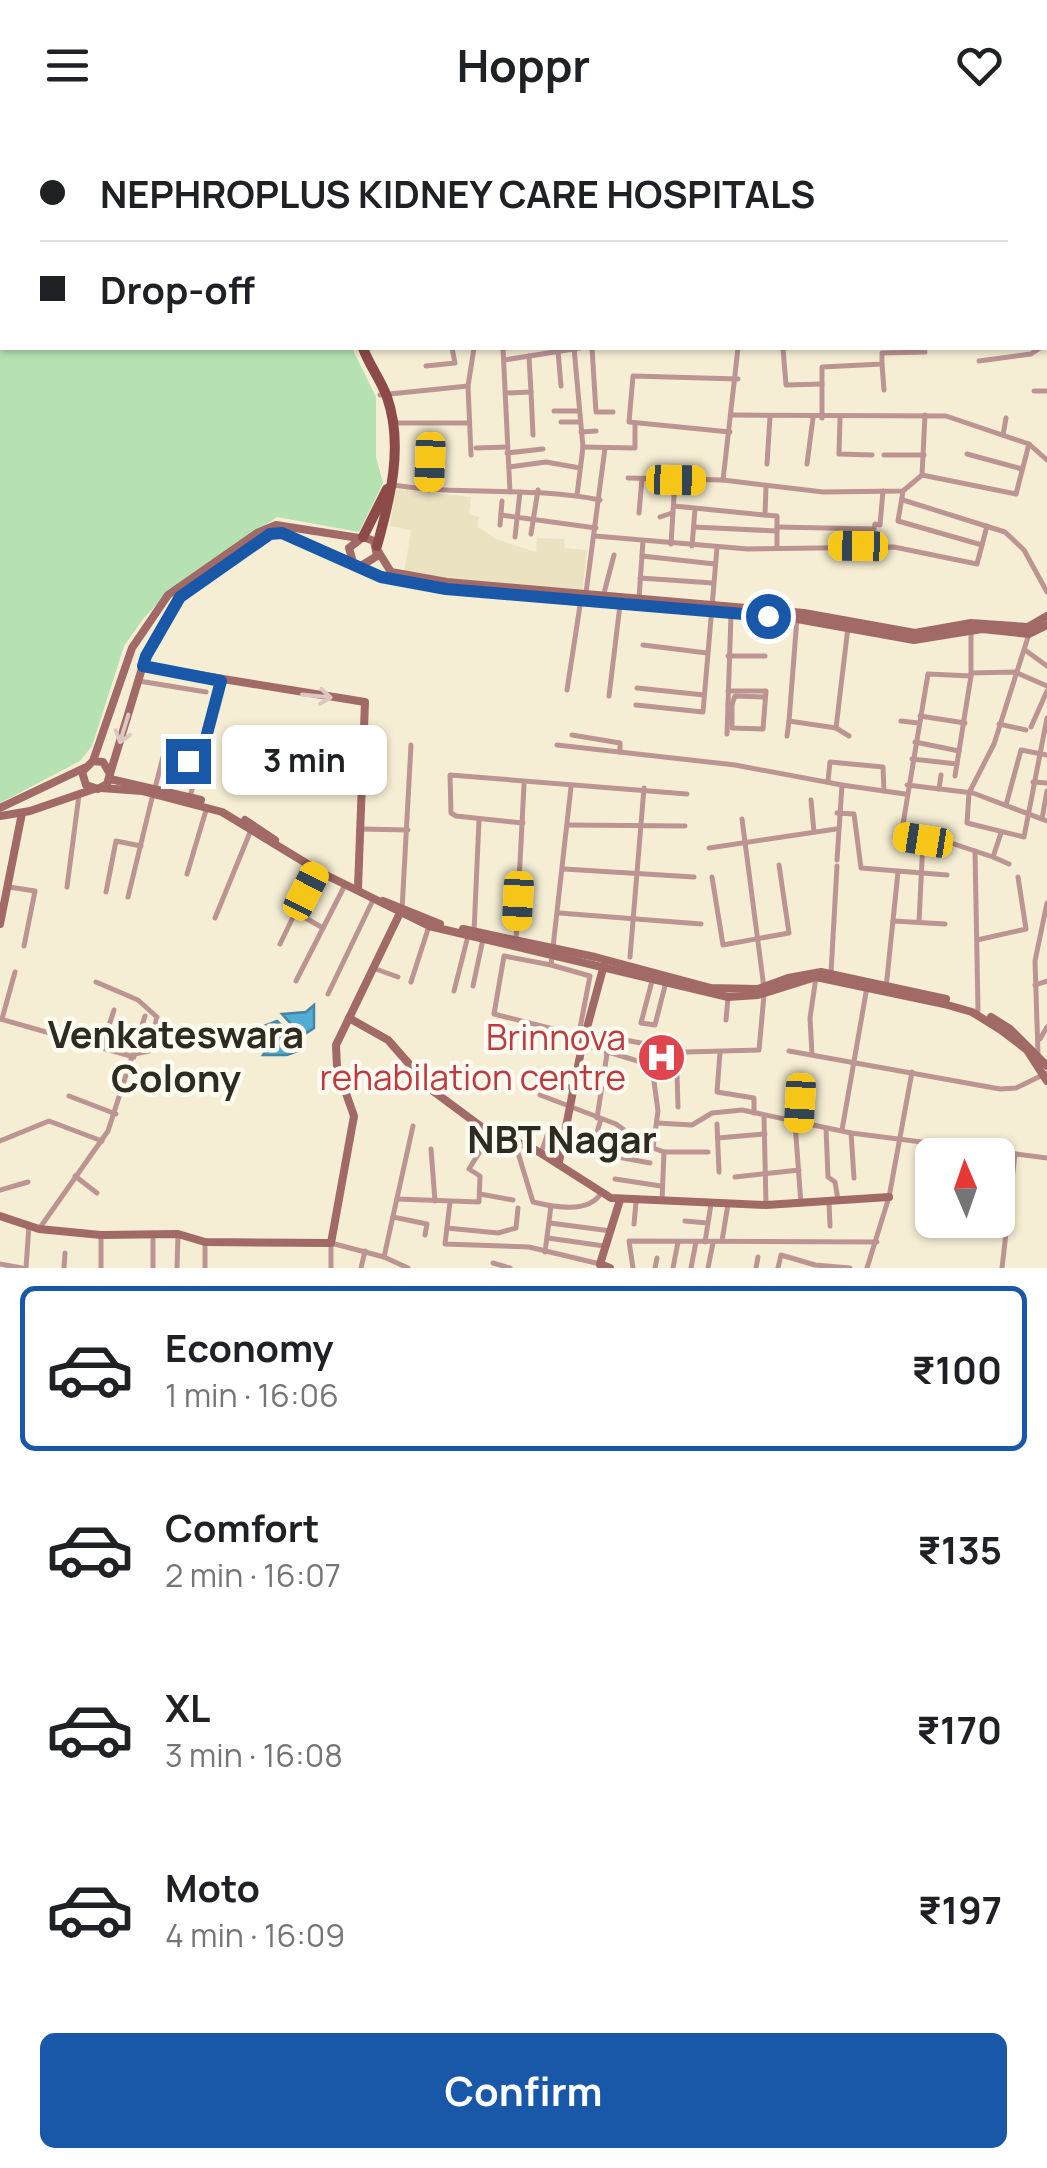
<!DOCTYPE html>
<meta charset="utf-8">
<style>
body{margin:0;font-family:Manrope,sans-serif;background:#f2f2f2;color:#202124;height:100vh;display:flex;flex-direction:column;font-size:38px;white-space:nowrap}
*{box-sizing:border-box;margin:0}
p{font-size:32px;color:#757577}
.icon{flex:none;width:55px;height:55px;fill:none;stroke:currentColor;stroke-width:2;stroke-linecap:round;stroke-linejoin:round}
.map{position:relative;height:1138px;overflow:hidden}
.panel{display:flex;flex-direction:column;background:#fff;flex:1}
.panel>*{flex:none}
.hud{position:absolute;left:0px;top:0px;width:1048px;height:220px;box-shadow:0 2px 8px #0004;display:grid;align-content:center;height:220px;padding:0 40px;background:#fff}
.needle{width:65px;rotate:358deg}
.controls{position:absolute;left:915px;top:1008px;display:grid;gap:20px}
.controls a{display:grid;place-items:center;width:100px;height:100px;border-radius:15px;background:#fff;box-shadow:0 2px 8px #0004;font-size:50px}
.end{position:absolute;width:45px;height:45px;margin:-22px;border:12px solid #1958a9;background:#fff;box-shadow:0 0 0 5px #fff}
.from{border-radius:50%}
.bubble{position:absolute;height:70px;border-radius:15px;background:#fff;box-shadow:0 2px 8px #0004;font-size:32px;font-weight:700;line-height:70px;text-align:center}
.car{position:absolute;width:30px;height:60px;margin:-30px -15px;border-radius:12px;box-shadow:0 0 8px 2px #0007;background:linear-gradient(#f5c518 24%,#345 0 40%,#f5c518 0 76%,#345 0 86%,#f5c518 0)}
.hud b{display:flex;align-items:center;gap:35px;height:95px;font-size:38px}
.hud b+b{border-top:2px solid #e0e0e0}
.hud i{width:25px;height:25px;background:#202124}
ul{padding:18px 0 0;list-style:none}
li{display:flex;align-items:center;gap:30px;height:165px;margin:0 20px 15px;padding:0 20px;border:5px solid transparent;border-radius:15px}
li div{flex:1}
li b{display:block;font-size:38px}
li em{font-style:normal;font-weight:700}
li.selected{border-color:#1958a9}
li>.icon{width:90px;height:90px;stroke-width:1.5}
.action{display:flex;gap:20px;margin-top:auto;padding:20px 40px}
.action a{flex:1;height:115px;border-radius:15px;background:#1958a9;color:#fff;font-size:40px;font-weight:700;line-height:115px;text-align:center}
header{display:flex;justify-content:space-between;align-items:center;height:130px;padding:0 40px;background:#fff;font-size:45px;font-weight:700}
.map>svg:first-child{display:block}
</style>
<header><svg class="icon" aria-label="menu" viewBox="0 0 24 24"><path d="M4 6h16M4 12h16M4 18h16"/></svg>Hoppr<svg class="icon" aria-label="heart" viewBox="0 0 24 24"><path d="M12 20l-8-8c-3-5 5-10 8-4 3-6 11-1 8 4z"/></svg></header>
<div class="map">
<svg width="1047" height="1138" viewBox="0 0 1047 1138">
<rect width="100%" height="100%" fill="#f5eed4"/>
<!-- built -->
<polygon fill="#ebe2c2" points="396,359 471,367 469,384 479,387 478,397 496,409 536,422 537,408 564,409 565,418 587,420 582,463 471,454 404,443 411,400 390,396"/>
<!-- green -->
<polygon fill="#b5e1b3" points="0,0 217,2 2,2 2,218 352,218 376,267 376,327 383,353 359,402 277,387 170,460 143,489 124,516 92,616 80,631 0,673"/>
<!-- water -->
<polygon fill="#51acd6" stroke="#4685a0" stroke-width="2.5" points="314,875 314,898 299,908 303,919 287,925 263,925 271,913 264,896 277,891 288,901 292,895 282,884 306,882"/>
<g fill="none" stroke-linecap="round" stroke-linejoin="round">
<!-- street -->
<g stroke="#bc9593" stroke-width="5">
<polyline points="1013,0 1015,2"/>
<polyline points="515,2 516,0"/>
<polyline points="732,2 732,0"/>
<polyline points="898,2 899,0"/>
<polyline points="1045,157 1045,206"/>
<polyline points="503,218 510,362"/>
<polyline points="574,218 583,317 577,365"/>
<polyline points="592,218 596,282 613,282"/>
<polyline points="783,218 786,255 822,254"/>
<polyline points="558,221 561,256"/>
<polyline points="504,230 580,218"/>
<polyline points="979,231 1031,224 1040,218"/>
<polyline points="882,234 884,260"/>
<polyline points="426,236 455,233 452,218"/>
<polyline points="1034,261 1047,261"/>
<polyline points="531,262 533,305"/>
<polyline points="506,263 531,262 529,226"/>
<polyline points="380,265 468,256"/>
<polyline points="554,281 578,281"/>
<polyline points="733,285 946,286 1029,314 1047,330"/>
<polyline points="822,288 822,237 882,234 882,223 925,222"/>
<polyline points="840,288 839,324 872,325"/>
<polyline points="561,292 580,292"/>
<polyline points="395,293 469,293"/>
<polyline points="581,302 596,301"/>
<polyline points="730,302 629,292 633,246 738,249"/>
<polyline points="1003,305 1006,288"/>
<polyline points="583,317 635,318 635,293"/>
<polyline points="476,318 507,317"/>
<polyline points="507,323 543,319"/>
<polyline points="967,324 1022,339"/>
<polyline points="471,325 468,256 474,218"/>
<polyline points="884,325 924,325"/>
<polyline points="767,334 770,287"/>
<polyline points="807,334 813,288"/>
<polyline points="509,337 546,332 580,338"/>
<polyline points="922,345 1016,364 1029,314"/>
<polyline points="628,348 723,350 823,362 903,361 922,345 925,285"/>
<polyline points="723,350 738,218"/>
<path d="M393,355C462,366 531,356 600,370"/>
<polyline points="766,356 765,385 777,386 777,417"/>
<polyline points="429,360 430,332"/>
<polyline points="903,361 898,391 982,415"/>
<polyline points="903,370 1005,402 1024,420 1047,462"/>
<polyline points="674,376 765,385"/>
<polyline points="639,383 642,349"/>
<polyline points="501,385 596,398"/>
<polyline points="660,387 672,383"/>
<polyline points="500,395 502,371"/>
<polyline points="694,397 777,401"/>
<polyline points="777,397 874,399 875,394 880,395 883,361"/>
<polyline points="531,404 538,360"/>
<polyline points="595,406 748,419 894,417 977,434 987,396"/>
<polyline points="515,407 520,362"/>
<polyline points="671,414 675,350"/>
<polyline points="692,416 695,379"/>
<polyline points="642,426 715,434"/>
<polyline points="640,448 713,453"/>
<polyline points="586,463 605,318"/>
<polyline points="603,467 614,425"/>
<polyline points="639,468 643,411"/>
<polyline points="797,488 789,591 836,598 848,497"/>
<polyline points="1029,504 994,614 969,663 967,693 1024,707 1047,588"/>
<polyline points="643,515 707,523"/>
<polyline points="1025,520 1047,536"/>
<polyline points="728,526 765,526"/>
<polyline points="971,543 1015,542 1047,556"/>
<polyline points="139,551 206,562"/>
<polyline points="637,558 704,565"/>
<polyline points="567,560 581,469"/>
<polyline points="728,561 765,561"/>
<polyline points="609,566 620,475"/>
<polyline points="728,574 732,574 732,598 763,599 766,561"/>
<polyline points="732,574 735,566 765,567"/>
<polyline points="636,575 703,582 717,418"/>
<polyline points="920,586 965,593"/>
<polyline points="901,591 918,593"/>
<polyline points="999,594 1026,600"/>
<polyline points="1031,597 1047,561"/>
<polyline points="836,598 849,606"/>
<polyline points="727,604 731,485"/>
<polyline points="572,605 620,613 620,622"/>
<polyline points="787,606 789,591"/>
<polyline points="915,612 959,621"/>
<polyline points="557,615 735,635 842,655"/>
<polyline points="912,629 957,634"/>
<polyline points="955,646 971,546 971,500"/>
<polyline points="828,651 830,632 883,637 884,661"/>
<polyline points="1033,652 1047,653"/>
<polyline points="907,655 973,663 1047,691"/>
<polyline points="155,658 163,627 199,634"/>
<polyline points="939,659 941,645"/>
<polyline points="190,667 221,551"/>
<polyline points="811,670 814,702"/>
<polyline points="1006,675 1021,620 1047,625"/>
<polyline points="837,683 854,684 861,738 947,745"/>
<polyline points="742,689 764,858"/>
<polyline points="1042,689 1047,661"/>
<polyline points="523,693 456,686 451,683 450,645 687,664"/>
<polyline points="568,695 685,696"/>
<polyline points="902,696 934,702 936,708 993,727 1001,703"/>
<polyline points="361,699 408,700"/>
<polyline points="709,718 836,699"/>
<polyline points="975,721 978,880"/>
<polyline points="993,727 1009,734"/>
<polyline points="837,730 842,655 905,664"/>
<polyline points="564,739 694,747"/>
<polyline points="187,744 207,677"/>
<polyline points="712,747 723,815 789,803 779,735"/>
<polyline points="9,757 35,761 24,816"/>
<polyline points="67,757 79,665"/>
<polyline points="106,762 116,711 141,716"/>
<polyline points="128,767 153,664"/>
<polyline points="402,780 411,615"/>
<polyline points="295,782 323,798"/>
<polyline points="559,783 701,794"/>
<polyline points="215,788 251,700"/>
<polyline points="893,791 945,794"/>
<polyline points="919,792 923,710 901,706 928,544 971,546"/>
<polyline points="474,802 479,690"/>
<polyline points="516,810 524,655"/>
<polyline points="977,810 1026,799 1018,747"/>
<polyline points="280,814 316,740"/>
<polyline points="630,827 644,658"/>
<polyline points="551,835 504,826 494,884 573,904 580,898 590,846 551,835 571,657"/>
<polyline points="373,838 398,847"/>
<polyline points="831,843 837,736"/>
<polyline points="296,851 345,755"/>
<polyline points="652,851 641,893 655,895 666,852"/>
<polyline points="96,852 138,870 157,887 149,921 135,924"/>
<polyline points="411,852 429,796"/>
<polyline points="1035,855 1047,851"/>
<polyline points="473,856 483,809"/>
<polyline points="886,858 898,742"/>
<polyline points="454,861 468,806"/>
<polyline points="328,864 373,770"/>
<polyline points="0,889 134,927"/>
<polyline points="2,889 15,842"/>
<polyline points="726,890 728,867"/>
<polyline points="585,902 686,922 759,920 764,865"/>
<polyline points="1040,909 1047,897"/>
<polyline points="582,914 677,943 678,977"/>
<polyline points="102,917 114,880"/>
<polyline points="789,921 1000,959 1016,958 1047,943"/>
<polyline points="720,922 717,962 754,968 754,983"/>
<polyline points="812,924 810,888 816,847"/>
<polyline points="1038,924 1035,831 1047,773"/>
<polyline points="652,937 658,981 653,1018 664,1022 708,1022"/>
<polyline points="551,953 573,958"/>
<polyline points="540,965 616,994 634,1007"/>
<polyline points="69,966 116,984"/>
<polyline points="764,987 766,1074"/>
<polyline points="597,988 607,924"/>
<polyline points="601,989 591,1022 650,1033"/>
<polyline points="657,993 692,995 712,983 742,980 851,1003 1047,1028"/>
<polyline points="795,993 801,1074"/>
<polyline points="717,994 719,1042"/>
<polyline points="799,994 800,973"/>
<polyline points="826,998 828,1047 835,1052 838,1070"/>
<polyline points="842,1000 867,857"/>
<polyline points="851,1003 854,1048"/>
<polyline points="718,1008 765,1004"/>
<polyline points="0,1011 49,991 102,1011"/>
<path d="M515,1013L533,1072C554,1077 589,1084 601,1063"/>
<polyline points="431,1019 435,1071"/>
<polyline points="541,1023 551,994"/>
<polyline points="75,1046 97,1063"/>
<polyline points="735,1047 799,1040"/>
<polyline points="615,1049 661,1056"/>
<polyline points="0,1060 28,1052"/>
<polyline points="480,1064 513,1070"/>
<polyline points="397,1069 479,1072 480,1046 469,1039 491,1004"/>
<polyline points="662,1071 664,1022"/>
<polyline points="450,1072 445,1114 529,1117 600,1134 599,1138"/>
<polyline points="829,1072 830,1096"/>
<polyline points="393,1087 427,1094 425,1105"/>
<polyline points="685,1091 707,1093"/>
<polyline points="550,1093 611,1101"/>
<polyline points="634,1094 636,1072"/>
<polyline points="447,1098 498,1103 516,1098 518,1078"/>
<polyline points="39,1099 108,1001 145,886"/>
<polyline points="548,1108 604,1116"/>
<polyline points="722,1111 728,1074"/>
<polyline points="705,1112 711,1074"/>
<polyline points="545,1122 551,1076"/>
<polyline points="384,1127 413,996"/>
<polyline points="493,1133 510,1138"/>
<polyline points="0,1134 22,1138"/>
<polyline points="26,1138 29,1095"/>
<polyline points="64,1138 65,1123"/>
<polyline points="101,1138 101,1105"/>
<polyline points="153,1138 153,1103"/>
<polyline points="177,1138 178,1104"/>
<polyline points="205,1138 205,1112"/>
<polyline points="331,1138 331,1113 384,1127 408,1138"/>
<polyline points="361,1138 365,1121"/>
<polyline points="633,1138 629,1111 877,1112"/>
<polyline points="655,1138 657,1128"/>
<polyline points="673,1138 678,1112"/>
<polyline points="691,1138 696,1112"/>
<polyline points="708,1138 713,1113"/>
<polyline points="756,1138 758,1127"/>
<polyline points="778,1138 781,1125 815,1135 850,1138"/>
<polyline points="867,1138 889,1067 912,942"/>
<polyline points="1002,1138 1015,1024"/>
</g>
<!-- secondary -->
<g stroke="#a16a67" stroke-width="8">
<polyline points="391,0 407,2"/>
<polyline points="433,0 450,2"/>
<polyline points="879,0 881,2"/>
<polyline points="1045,81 1047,81"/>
<polyline points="378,421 391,442 447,452 804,483 915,503 971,493 1028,497 1047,486"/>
<polyline points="361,436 386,448 446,459 797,489 914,510 982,499 1029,504 1047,495"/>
<polyline points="143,536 365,572 358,758"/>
<polyline points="93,631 103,632 110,644 107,654 98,659 86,655 82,642 93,631 132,518 168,465 257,403 276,395 359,408"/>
<polyline points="110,644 146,525 180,467 270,405 289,405 361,436 377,426 374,411 363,407 349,418 353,432"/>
<polyline points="110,649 201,670"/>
<polyline points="101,658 142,661 222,682 324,744 429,796 728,867 758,865 816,847 944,874 972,882 1001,900 1027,920 1047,951"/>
<polyline points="0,678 84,638"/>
<polyline points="0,686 30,681 94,659"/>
<polyline points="245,690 275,710"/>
<polyline points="383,771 440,794"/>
<polyline points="0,794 22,683"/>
<polyline points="463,799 595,827 711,858 758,859 788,848 821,842 946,869"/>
<polyline points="991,887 1010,899 1047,936"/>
<polyline points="349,888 388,910 433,961 491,1004 531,1017 611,1068 766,1075 889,1067"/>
<polyline points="559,1032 582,916 604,835"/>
<polyline points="0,1086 39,1099 101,1105 178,1104 205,1112 331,1113 354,986 337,938 336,915 399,785"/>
<polyline points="610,1138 600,1134 620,1070"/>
</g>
<!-- primary -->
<g stroke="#8c4a49" stroke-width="10">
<polyline points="230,0 233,2"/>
<polyline points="242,0 245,2"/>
<path d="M363,218C369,235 381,250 387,267C404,316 390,369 377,416"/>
<polyline points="363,407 387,359"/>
</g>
</g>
<!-- one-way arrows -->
<defs><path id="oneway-shaft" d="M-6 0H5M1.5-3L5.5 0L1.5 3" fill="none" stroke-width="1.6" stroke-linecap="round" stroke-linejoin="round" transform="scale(2.5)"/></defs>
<g stroke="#ddc8c1">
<use href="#oneway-shaft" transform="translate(317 566) rotate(6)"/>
<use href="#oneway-shaft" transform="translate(124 599) rotate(107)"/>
</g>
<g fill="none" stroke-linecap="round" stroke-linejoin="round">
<!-- route -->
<polyline stroke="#1958a9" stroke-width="12" points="188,631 199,634 221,551 143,536 146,526 180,467 270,404 282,403 381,447 446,459 768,486"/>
</g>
<!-- icons -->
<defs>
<symbol id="hospital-disc" viewBox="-11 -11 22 22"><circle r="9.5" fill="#e0444e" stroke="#fefbf1"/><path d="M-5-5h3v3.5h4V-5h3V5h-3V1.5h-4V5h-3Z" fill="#fff"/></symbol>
</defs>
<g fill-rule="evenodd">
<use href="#hospital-disc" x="634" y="900" width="55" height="55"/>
</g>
<g text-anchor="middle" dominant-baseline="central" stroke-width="9" stroke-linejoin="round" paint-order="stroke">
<!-- health labels -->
<g font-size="35" fill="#be3a42" stroke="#fefbf1" text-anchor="end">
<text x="626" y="907">Brinnova<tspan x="626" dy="40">rehabilation centre</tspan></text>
</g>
<!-- neighbourhood labels -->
<g font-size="38" font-weight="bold" fill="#2e2b21" stroke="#fefbf1">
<text x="176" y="903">Venkateswara<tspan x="176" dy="44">Colony</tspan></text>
<text x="562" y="1008">NBT Nagar</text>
</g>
</g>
</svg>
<div class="controls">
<a><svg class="needle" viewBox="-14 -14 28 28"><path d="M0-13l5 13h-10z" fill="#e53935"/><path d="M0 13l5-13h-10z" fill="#757577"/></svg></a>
</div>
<i class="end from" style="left:768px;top:486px"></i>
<i class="end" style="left:188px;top:631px"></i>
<div class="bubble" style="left:222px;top:595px;width:165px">3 min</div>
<i class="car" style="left:430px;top:332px;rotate:182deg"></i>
<i class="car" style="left:676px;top:350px;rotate:91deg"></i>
<i class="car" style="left:858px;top:416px;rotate:271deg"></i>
<i class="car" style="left:923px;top:710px;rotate:279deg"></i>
<i class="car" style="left:306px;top:761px;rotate:27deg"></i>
<i class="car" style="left:518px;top:771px;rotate:183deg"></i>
<i class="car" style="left:800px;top:973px;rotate:183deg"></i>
<div class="hud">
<b><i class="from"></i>NEPHROPLUS KIDNEY CARE HOSPITALS</b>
<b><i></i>Drop-off</b>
</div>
</div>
<section class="panel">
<ul>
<li class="selected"><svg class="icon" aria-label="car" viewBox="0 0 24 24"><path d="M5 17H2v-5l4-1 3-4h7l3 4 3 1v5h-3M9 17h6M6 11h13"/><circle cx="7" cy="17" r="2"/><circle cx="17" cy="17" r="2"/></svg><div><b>Economy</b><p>1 min · 16:06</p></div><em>₹100</em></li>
<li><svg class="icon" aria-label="car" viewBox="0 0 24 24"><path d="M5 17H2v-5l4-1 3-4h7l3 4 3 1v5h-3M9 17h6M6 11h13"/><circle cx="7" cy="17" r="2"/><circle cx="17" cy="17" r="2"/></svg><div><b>Comfort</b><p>2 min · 16:07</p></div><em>₹135</em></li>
<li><svg class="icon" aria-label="car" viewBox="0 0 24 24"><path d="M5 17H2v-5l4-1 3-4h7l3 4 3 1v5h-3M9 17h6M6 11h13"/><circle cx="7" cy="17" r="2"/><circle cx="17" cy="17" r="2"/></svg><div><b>XL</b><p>3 min · 16:08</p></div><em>₹170</em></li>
<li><svg class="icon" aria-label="car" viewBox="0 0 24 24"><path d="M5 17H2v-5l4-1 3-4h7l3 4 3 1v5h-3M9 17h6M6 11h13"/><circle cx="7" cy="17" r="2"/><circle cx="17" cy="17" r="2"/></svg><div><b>Moto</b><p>4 min · 16:09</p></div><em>₹197</em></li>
</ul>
<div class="action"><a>Confirm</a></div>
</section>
